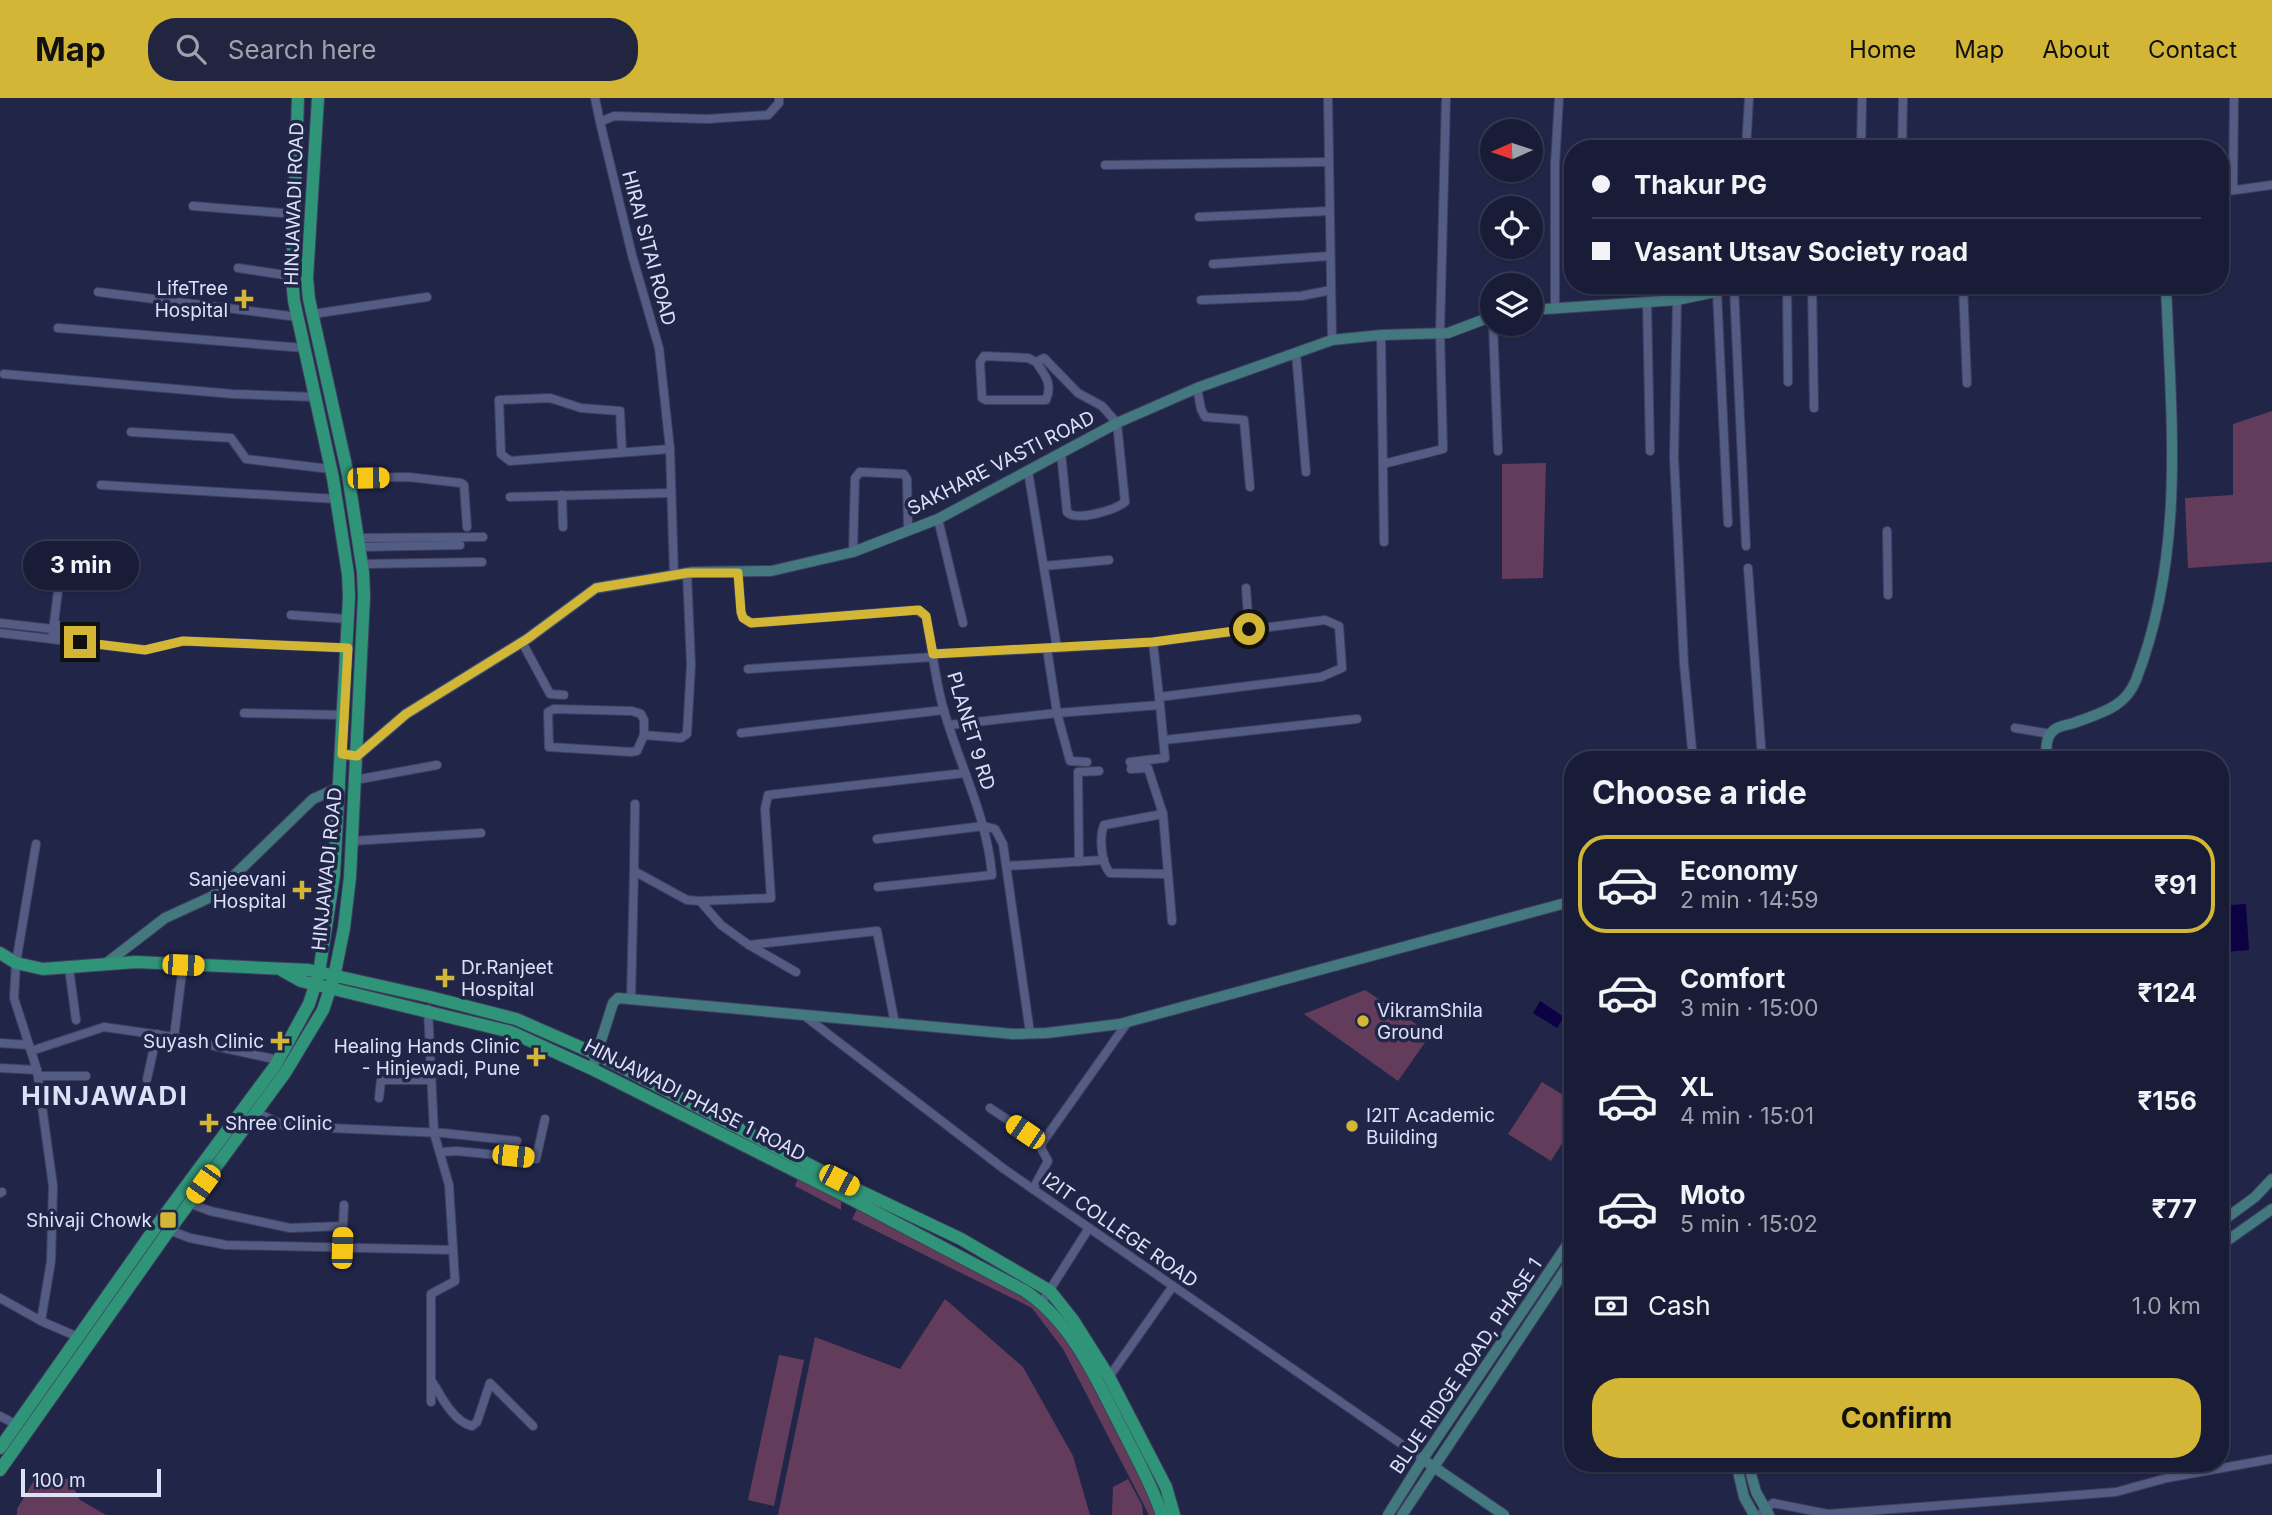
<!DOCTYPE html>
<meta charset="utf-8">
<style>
body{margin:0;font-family:Inter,sans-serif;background:#22253f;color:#f1f3f6;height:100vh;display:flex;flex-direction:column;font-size:26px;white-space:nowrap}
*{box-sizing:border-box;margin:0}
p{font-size:23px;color:#9fa1ad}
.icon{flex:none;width:38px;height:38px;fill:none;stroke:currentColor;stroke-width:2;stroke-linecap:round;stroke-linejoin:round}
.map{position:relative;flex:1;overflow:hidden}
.panel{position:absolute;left:1564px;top:653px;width:665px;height:721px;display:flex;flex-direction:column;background:#191c37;border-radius:28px;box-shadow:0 2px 5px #0004,0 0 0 2px #373a52}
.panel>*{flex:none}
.hud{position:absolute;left:1564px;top:42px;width:665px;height:154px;border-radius:28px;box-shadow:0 2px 5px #0004,0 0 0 2px #373a52;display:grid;align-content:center;height:154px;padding:0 28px;background:#191c37}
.needle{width:46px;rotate:267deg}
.fabs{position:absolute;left:1480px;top:21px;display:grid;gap:14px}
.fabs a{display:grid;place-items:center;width:63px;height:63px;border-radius:50%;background:#191c37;box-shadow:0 2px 5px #0004,0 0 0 2px #373a52;font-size:35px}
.scale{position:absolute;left:21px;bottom:18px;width:140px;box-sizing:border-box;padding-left:7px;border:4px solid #dce1f8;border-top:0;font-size:19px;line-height:24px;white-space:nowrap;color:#dce1f8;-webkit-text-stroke:5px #212649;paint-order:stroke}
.end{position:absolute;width:32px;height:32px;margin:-16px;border:9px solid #d3b635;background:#111;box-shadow:0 0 0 4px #111}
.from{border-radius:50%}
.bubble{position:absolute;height:49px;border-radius:24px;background:#191c37;box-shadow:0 2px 5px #0004,0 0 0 2px #373a52;font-size:23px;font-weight:700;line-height:49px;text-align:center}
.car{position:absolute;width:21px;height:42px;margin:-21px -10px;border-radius:9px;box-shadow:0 0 5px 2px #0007;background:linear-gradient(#f5c518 24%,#345 0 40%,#f5c518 0 76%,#345 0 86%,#f5c518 0)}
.hud b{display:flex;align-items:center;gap:24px;height:66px;font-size:26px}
.hud b+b{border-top:2px solid #373a52}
.hud i{width:18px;height:18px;background:#f1f3f6}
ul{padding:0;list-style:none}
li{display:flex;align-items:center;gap:21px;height:98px;margin:0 14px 10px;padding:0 14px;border:4px solid transparent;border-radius:28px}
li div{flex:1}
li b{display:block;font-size:26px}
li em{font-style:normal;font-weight:700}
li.selected{border-color:#d3b635}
li>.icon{width:63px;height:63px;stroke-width:1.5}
h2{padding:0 28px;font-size:32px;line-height:84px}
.pay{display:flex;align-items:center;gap:18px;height:77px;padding:0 28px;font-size:26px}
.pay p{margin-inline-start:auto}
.button{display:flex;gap:14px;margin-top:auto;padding:14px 28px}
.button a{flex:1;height:80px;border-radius:28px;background:#d3b635;color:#111;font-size:28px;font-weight:700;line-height:80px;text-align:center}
header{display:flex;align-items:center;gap:42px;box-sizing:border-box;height:98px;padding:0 35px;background:#d3b635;color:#111}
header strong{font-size:33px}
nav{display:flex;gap:38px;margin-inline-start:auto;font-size:24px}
.search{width:490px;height:63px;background:#22253f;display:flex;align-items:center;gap:18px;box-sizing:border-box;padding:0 24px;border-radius:28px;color:#9fa1ad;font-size:26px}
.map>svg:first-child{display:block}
</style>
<header>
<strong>Map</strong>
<div class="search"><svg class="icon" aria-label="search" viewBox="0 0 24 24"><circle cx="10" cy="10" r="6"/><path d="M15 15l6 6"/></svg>Search here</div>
<nav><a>Home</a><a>Map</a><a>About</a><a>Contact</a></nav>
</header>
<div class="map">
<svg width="2272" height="1417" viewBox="0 0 2272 1417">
<rect width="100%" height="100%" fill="#212649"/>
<!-- green -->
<g fill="#643c5b">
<polygon points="2272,313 2272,464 2188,470 2185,400 2233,397 2233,326"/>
<polygon points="1546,365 1543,480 1502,481 1502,366"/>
<polygon points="1365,892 1431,936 1398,983 1304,916"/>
<polygon points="1542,984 1573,1003 1573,1028 1551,1063 1508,1036"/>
<polygon points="799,1077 841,1100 841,1112 795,1088"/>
<polygon points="858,1109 1033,1203 1056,1225 1074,1253 1153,1403 1156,1417 1149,1417 1063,1251 1032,1210 852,1121"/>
<polygon points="945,1201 1023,1269 1073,1358 1090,1417 778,1417 815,1239 900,1271"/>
<polygon points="779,1257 804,1262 774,1408 748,1402"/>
<polygon points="36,1379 69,1381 80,1402 106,1417 17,1417 17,1411"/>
<polygon points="1128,1381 1142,1407 1143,1417 1112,1417 1113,1389"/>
</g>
<!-- water -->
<g fill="#0c0143">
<polygon points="2246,806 2249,852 2226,854 2225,842 2221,842 2221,831 2231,830 2230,807"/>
<polygon points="1540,903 1564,919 1557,930 1533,915"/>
</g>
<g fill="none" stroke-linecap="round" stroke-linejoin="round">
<defs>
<g id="street">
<polyline points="595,0 600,24"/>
<polyline points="1328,0 1332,242"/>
<polyline points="1746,51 1749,0"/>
<polyline points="1861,51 1862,0"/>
<polyline points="1902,51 1903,0"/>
<polyline points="1105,67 1329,64"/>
<polyline points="2233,92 2234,0"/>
<polyline points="2221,94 2272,87"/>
<polyline points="193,108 294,116"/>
<polyline points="1199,119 1329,113"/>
<polyline points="1213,166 1330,158"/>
<polyline points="238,170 292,178"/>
<polyline points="1787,187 1788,284"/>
<polyline points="1812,187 1814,310"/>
<polyline points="1963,187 1967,285"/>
<polyline points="1734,190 1746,448"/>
<polyline points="98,194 298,219"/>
<polyline points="1717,194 1728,425"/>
<polyline points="1201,202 1301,198 1331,192"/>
<polyline points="1677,202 1674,359 1684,566 1693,662"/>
<polyline points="1647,204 1650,353"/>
<polyline points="1555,211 1555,66 1559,0"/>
<polyline points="313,216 427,199"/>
<polyline points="1493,226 1498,353"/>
<polyline points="58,230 304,250"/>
<polyline points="1381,237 1384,444"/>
<polyline points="1296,255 1306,374"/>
<path d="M1036,264C1045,277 1053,286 1046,302H986L982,300L980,264L984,258L1028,260L1036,264L1044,260L1078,295L1102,308L1117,325L1125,404C1115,412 1076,424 1067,414L1061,355"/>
<polyline points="4,276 233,296 314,299"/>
<polyline points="1197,290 1201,311 1205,319 1244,322 1250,389"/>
<polyline points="131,334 231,340 246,361 330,371"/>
<polyline points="622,354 620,313 581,310 550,300 499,302 501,356 510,363 670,351"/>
<polyline points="1383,366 1443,351 1440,235 1446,0"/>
<polyline points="348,380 408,379 461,385 464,387 467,429"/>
<polyline points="101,387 336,401"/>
<polyline points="562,397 563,429"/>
<polyline points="510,399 670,395"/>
<polyline points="938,421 963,525"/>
<polyline points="1887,433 1888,497"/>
<polyline points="358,440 483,439"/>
<polyline points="359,449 460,447"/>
<polyline points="853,454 855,380 860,374 904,376 907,381 908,432"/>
<polyline points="362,466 482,464"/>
<polyline points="1044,468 1109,462"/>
<polyline points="1748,470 1762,662"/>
<path d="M738,475L741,514L743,520L751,525L916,512L926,518C932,549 935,582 944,613C960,668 987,719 992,777L878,789"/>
<polyline points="674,477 670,351 659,250 632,157 600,24 614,18 707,21 768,17 779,5 779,0"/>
<polyline points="1246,490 1249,531"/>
<polyline points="291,517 348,521"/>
<polyline points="54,524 60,529 58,542"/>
<polyline points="0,525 53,531"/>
<polyline points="0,535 145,552 183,543 348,550"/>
<polyline points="52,541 59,485"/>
<polyline points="522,544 550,596 564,597"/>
<polyline points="1153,544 1325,522 1339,528 1342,570 1321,579 1159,599"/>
<polyline points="1047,551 1057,615 1160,607 1153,544 1057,550"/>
<polyline points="933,556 1057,550 1028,373"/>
<polyline points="748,571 933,559"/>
<polyline points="244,615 344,617"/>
<polyline points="949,627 1057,615 1070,663 1087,664"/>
<polyline points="2015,630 2051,636"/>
<polyline points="741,635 944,612"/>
<polyline points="644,637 637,653 631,654 549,649 548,614 554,611 632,613 641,616 644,622 644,637 681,640 687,636 691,567 687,475"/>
<polyline points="1164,642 1357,621"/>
<polyline points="1130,664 1165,660 1160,607"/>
<polyline points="1131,671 1148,670 1163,716 1172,823"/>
<polyline points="355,682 437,667"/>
<path d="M1163,716L1104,727C1099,739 1101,765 1110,775L1167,776"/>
<polyline points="877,741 984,728 995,731 1003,746 1030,935"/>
<polyline points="352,743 481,735"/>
<polyline points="36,746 16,865 14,900 37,972 53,1088 51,1163 41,1223"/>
<polyline points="1079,764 1078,674 1099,673"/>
<polyline points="1006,768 1104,762"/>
<polyline points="634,773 635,706"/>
<polyline points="700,803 721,827 749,847 796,874"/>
<polyline points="749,847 877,833 895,926"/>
<polyline points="69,870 76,922"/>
<polyline points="631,901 634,773 687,802 700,803 771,800 765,711 768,697 965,675"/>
<polyline points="428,911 434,1035 449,1087 455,1183 431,1196 431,1304"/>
<polyline points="806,919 1004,1071 1423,1361"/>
<polyline points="174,939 183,867"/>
<polyline points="0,945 29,947"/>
<polyline points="31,953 104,929 174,939 278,962"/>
<polyline points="0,970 37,972"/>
<polyline points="38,978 86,978"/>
<polyline points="147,981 157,936"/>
<polyline points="379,1000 381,982 431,982"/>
<polyline points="990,1010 1042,1045"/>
<polyline points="256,1014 285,1028 443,1035 517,1043"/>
<polyline points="441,1054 457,1053 536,1061 545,1021"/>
<polyline points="1033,1091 1048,1063 1041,1050 1042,1045 1127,925"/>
<polyline points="0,1095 2,1094"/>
<polyline points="189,1105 210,1113 290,1130 343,1128"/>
<polyline points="169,1132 190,1140 226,1147 453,1152"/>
<polyline points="342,1150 344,1107"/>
<polyline points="0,1200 41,1223 78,1239"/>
<polyline points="1042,1204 1089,1130"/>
<polyline points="1109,1279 1173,1188"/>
<path d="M433,1285C442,1300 454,1324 472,1328L477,1324L490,1285L533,1328"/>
<polyline points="0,1318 17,1327"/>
<polyline points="1759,1417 1773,1405 1828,1416 2116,1394 2167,1380 2272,1361"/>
</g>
<g id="secondary">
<polyline points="1531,212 1677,202 1748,187"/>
<polyline points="342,656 357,658 406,616 527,541 596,490 693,474 771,473 853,454 938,421 1117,325 1197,290 1332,242 1381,237 1448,235 1493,218"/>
<path d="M2047,662C2046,652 2045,639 2054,632C2058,628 2068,627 2074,625C2100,615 2125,610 2136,582C2186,453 2171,322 2166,187"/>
<polyline points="104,867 165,820 213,798 313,701 340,689"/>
<polyline points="592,971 613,905 618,900 1013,936 1047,935 1120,926 1573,803"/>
<polyline points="2221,1124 2255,1099 2272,1081"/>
<polyline points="2221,1147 2272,1111"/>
<polyline points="1428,1365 1504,1417"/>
<polyline points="1736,1365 1744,1399 1754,1417"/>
<polyline points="1748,1365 1756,1394 1769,1417"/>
<polyline points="1388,1417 1423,1361 1573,1138"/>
<polyline points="1402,1417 1573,1160"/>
</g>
<g id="primary">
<polyline points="0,855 16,865 43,871 136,864 309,872 430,899 516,921 598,957 860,1093 961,1141 1050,1193 1073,1222 1109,1279 1166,1389 1174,1417"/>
<path d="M283,873L301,883L511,934L592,971L853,1102L1025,1193C1073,1225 1097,1283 1123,1333C1137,1361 1152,1387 1162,1417"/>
<polyline points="0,1350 155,1130 275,968 309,906 319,875 334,777 349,499 348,476 333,380 294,203 292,180 298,0"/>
<polyline points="0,1372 165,1138 285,975 323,912 334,879 344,830 350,779 364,499 363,474 348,377 309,201 307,180 318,0"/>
</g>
</defs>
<!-- street casing -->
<use href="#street" stroke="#3e405e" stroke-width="10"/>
<!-- secondary casing -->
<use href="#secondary" stroke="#3e405e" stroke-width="12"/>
<!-- primary casing -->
<use href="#primary" stroke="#3e405e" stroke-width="14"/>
<!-- street -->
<use href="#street" stroke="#555c84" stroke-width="8"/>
<!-- secondary -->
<use href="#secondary" stroke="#43787e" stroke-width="10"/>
<!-- primary -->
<use href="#primary" stroke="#309578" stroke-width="12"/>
</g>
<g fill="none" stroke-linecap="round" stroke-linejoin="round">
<!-- route -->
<polyline stroke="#d3b635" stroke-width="9" points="80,544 145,552 183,543 348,550 342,656 357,658 406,616 527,541 596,490 687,475 738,475 741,514 743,520 751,525 919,512 926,518 933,556 1153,544 1249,531"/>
</g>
<!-- markers -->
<g fill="#d3b635" stroke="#212649" stroke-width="2.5">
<path d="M240.5 190.5h7v7h7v7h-7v7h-7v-7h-7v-7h7z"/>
<path d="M298.5 781.5h7v7h7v7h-7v7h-7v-7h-7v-7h7z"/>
<path d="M441.5 869.5h7v7h7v7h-7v7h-7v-7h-7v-7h7z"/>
<circle cx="1363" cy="923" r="7"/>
<path d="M276.5 932.5h7v7h7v7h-7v7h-7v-7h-7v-7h7z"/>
<path d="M532.5 948.5h7v7h7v7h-7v7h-7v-7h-7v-7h7z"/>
<path d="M205.5 1014.5h7v7h7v7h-7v7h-7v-7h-7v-7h7z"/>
<circle cx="1352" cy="1028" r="7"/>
<rect x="159" y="1113" width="18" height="18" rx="3.5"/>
</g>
<g text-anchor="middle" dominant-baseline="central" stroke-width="7" stroke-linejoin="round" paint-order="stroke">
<!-- street labels -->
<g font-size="19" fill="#dce1f8" stroke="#212649">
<text transform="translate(294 106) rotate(-88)">HINJAWADI ROAD</text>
<text transform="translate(649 150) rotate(75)">HIRAI SITAI ROAD</text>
<text transform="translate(1001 365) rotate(-27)">SAKHARE VASTI ROAD</text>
<text transform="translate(971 633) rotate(73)">PLANET 9 RD</text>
<text transform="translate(327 771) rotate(-84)">HINJAWADI ROAD</text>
<text transform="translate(695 1002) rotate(27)">HINJAWADI PHASE 1 ROAD</text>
<text transform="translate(1120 1132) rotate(35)">I2IT COLLEGE ROAD</text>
<text transform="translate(1466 1268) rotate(-56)">BLUE RIDGE ROAD, PHASE 1</text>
</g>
<!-- poi labels -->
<g font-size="19" fill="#dce1f8" stroke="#212649" text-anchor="end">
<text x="228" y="190">LifeTree<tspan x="228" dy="22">Hospital</tspan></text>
<text x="286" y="781">Sanjeevani<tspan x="286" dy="22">Hospital</tspan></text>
<text x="461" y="869" text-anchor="start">Dr.Ranjeet<tspan x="461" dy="22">Hospital</tspan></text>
<text x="1377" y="912" text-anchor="start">VikramShila<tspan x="1377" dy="22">Ground</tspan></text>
<text x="264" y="943">Suyash Clinic</text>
<text x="520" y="948">Healing Hands Clinic<tspan x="520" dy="22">- Hinjewadi, Pune</tspan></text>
<text x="1366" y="1017" text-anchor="start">I2IT Academic<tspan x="1366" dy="22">Building</tspan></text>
<text x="225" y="1025" text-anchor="start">Shree Clinic</text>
<text x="152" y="1122">Shivaji Chowk</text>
</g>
<!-- district labels -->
<g font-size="26" font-weight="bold" letter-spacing="2" fill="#dce1f8" stroke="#212649">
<text x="105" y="997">HINJAWADI</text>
</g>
</g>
</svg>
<div class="fabs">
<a><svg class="needle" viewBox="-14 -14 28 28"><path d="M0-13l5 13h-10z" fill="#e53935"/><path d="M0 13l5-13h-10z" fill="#9fa1ad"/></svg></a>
<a><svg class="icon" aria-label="locate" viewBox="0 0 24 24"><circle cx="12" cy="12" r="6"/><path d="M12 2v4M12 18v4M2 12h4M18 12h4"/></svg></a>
<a><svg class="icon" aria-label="layers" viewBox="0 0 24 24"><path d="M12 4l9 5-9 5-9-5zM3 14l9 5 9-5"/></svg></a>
</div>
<div class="scale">100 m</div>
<i class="end from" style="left:1249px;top:531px"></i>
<i class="end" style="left:80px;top:544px"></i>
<div class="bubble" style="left:23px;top:443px;width:116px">3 min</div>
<i class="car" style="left:368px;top:380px;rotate:89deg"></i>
<i class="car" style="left:183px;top:867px;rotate:92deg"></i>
<i class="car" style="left:1025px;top:1034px;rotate:304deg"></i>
<i class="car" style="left:513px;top:1058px;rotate:96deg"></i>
<i class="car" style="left:839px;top:1082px;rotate:117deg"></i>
<i class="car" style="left:203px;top:1086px;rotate:216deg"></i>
<i class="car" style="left:342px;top:1150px;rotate:2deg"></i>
<div class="hud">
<b><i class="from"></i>Thakur PG</b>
<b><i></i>Vasant Utsav Society road</b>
</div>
<section class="panel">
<h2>Choose a ride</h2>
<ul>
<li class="selected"><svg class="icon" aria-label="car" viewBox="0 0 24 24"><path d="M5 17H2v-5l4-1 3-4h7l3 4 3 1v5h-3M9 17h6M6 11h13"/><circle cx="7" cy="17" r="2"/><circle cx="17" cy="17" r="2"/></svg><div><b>Economy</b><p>2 min · 14:59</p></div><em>₹91</em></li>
<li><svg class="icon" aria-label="car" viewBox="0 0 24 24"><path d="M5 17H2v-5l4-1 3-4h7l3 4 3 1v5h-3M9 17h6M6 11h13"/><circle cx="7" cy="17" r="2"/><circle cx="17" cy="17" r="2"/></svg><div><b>Comfort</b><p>3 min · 15:00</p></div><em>₹124</em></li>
<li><svg class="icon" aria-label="car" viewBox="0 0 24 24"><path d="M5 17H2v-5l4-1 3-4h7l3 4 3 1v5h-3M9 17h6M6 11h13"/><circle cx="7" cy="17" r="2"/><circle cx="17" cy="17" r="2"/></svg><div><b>XL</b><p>4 min · 15:01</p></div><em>₹156</em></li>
<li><svg class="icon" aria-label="car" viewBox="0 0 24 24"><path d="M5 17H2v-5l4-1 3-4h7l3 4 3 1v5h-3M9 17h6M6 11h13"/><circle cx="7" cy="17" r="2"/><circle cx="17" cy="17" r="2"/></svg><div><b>Moto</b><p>5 min · 15:02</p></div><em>₹77</em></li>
</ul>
<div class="pay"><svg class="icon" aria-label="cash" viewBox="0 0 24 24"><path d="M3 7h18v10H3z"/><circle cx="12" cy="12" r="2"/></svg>Cash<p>1.0 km</p></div>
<div class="button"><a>Confirm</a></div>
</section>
</div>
